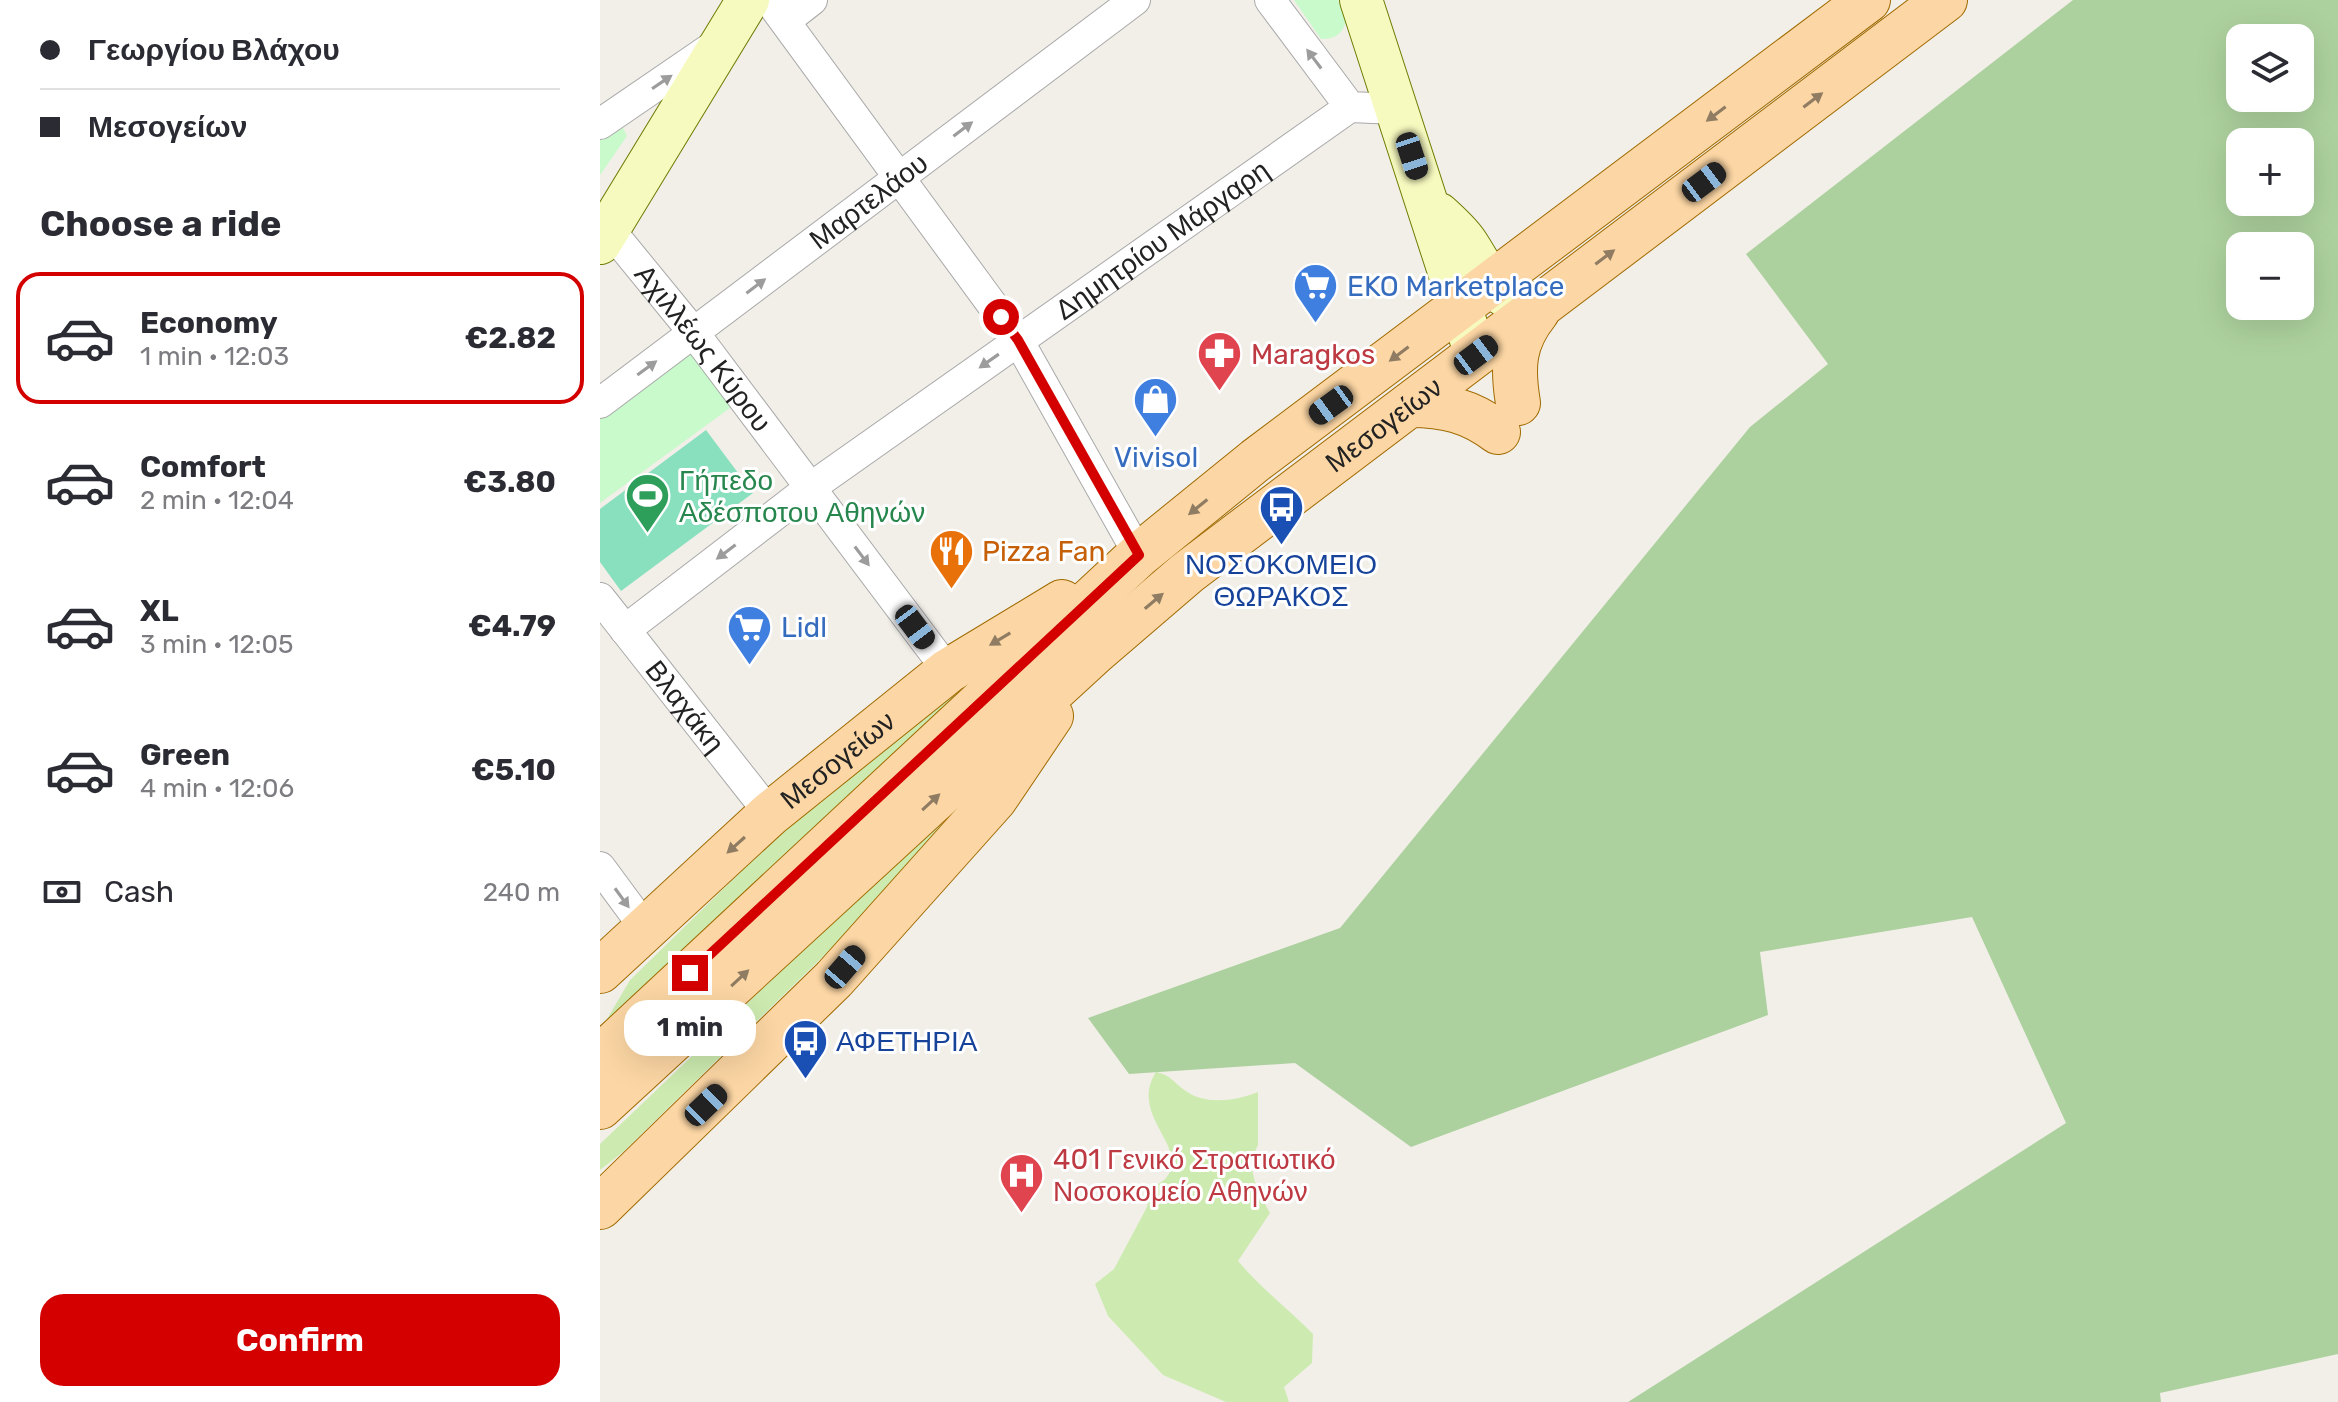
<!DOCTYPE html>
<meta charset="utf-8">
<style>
body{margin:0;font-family:Rubik,sans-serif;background:#f7f7f7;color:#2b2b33;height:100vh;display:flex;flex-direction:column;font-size:30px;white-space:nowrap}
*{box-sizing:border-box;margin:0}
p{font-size:26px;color:#7c7c81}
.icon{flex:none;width:44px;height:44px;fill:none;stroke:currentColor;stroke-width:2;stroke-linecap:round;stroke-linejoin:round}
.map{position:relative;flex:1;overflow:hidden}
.side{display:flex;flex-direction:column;background:#fff;width:600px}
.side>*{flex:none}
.hud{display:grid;align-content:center;height:176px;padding:0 40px;background:#fff}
.fabs{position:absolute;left:1626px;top:24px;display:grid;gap:16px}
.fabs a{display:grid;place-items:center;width:88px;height:88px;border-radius:16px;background:#fff;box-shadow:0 8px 32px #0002;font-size:40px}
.end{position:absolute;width:36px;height:36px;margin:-18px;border:10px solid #d40000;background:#fff;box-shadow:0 0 0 4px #fff}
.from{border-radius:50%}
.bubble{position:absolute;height:56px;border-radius:24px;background:#fff;box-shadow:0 8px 32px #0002;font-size:26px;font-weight:700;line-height:56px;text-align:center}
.car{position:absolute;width:24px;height:48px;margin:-24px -12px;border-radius:10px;box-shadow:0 0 6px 2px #0007;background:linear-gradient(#222 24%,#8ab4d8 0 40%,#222 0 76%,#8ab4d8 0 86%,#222 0)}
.hud b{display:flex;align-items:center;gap:28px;height:76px;font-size:30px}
.hud b+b{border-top:2px solid #e1e1e2}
.hud i{width:20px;height:20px;background:#2b2b33}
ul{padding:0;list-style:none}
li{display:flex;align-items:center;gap:24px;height:132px;margin:0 16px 12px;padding:0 24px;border:4px solid transparent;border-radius:24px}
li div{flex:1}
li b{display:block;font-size:30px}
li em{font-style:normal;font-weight:700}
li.active{border-color:#d40000}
li>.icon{width:72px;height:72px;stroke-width:1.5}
h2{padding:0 40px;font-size:36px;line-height:96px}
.pay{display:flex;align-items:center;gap:20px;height:88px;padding:0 40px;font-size:30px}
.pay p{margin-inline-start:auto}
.button{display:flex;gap:16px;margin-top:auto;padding:16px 40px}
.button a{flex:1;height:92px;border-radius:24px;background:#d40000;color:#fff;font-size:32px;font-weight:700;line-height:92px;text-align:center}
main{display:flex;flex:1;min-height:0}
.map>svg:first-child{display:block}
</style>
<main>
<section class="side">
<div class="hud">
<b><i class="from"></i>Γεωργίου Βλάχου</b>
<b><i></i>Μεσογείων</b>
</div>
<h2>Choose a ride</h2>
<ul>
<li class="active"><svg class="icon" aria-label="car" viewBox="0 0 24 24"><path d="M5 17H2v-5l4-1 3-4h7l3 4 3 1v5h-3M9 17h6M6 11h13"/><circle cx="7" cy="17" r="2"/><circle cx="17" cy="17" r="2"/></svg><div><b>Economy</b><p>1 min · 12:03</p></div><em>€2.82</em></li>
<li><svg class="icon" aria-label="car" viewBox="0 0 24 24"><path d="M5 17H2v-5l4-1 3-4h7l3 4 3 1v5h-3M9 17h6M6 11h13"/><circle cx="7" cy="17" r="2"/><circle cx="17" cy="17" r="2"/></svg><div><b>Comfort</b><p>2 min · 12:04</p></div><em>€3.80</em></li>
<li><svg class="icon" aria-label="car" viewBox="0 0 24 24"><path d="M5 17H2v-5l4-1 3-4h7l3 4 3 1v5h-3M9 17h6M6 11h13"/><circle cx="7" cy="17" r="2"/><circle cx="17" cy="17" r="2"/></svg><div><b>XL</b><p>3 min · 12:05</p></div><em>€4.79</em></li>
<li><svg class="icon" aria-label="car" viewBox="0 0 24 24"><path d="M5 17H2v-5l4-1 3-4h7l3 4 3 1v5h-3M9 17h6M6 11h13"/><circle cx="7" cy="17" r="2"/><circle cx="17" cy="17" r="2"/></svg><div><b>Green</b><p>4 min · 12:06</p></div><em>€5.10</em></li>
</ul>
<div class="pay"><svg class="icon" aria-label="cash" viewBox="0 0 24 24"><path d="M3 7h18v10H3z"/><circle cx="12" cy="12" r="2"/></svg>Cash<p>240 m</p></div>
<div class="button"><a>Confirm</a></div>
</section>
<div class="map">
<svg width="1738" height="1402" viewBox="0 0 1738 1402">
<rect width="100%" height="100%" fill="#f2efe9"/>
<!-- grass -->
<g fill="#cdebb0">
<polygon points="411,649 0,1031 30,980 155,858 301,727"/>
<polygon points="363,797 292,889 23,1152 0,1170 0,1144"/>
<path d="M556,1072C572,1076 571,1080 583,1089C604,1106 635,1101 658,1092V1145L650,1162L657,1190L670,1213L638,1261C661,1288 688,1309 713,1334L712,1363L684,1387L689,1402H626L563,1375L508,1316L495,1284L514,1269L547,1207L551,1188C555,1185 563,1182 566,1178C591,1147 528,1116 556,1072Z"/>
</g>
<!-- forest -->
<path fill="#add19e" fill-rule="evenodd" d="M1473,0H1738V1354L1560,1393L1561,1402H1028L1466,1123L1372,917L1160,952L1168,1015L811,1147L695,1063L529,1074L488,1018L740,928L1150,427L1228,364L1146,254ZM1640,38H1700V98H1640ZM1640,142H1700V202H1640ZM1640,246H1700V306H1640Z"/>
<!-- park -->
<g fill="#c8facc">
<path d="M694,0H738L746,22C741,35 735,39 721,39Z"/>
<polygon points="16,126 23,128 27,136 0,175 0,136"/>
<polygon points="94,350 134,405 0,503 0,419"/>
</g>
<!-- pitch -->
<polygon fill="#88e0be" points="106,430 153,493 21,591 0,562 0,509"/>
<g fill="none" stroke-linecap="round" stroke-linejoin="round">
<defs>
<g id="street">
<polyline points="169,0 418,340 539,555"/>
<polyline points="670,0 750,107 796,109"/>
<polyline points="185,21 212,0"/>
<polyline points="0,124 114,46"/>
<path id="s1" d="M0,218L94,333L348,671"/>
<path id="s2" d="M0,403L535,0"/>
<path id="s3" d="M0,598L170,814"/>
<path id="s4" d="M25,630L210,488L750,107"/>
<polyline points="0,867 45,928"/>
</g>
<g id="secondary">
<polyline points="761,0 876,355"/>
<path d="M839,214C849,223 859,232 866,242C890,277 894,308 945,303"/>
<polyline points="0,243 148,0"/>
</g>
<g id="primary">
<path d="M918,403C912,367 913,342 937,312"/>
<path d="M810,405C845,405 870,411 898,432"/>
<path id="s5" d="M0,971L170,814L348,671L462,602"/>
<polyline points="0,1057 539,555 656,460 1268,0"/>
<path id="s6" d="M0,1107L495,652L587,573L1345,0"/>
<polyline points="0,1207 234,979 395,799 451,716"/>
</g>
</defs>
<!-- street casing -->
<use href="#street" stroke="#a9a9a9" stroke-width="32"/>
<!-- secondary casing -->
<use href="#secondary" stroke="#707d05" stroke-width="44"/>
<!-- primary casing -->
<use href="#primary" stroke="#a06b00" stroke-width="46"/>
<!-- street -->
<use href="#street" stroke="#fff" stroke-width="30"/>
<!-- secondary -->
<use href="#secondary" stroke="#f7fabf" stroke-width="42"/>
<!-- primary -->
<use href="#primary" stroke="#fcd6a4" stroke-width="44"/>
</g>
<!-- one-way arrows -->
<defs><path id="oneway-solid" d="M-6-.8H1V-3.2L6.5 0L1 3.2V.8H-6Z" transform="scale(2)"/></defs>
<g fill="#9c9c9c">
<use href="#oneway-solid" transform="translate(714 59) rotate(-127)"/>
<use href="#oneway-solid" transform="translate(62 82) rotate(-34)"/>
<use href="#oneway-solid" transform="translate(363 129) rotate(-37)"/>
<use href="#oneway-solid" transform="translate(156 286) rotate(-37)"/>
<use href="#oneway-solid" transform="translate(389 361) rotate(145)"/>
<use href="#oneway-solid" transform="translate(47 368) rotate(-36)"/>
<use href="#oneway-solid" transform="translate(126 552) rotate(143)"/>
<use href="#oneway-solid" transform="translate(262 556) rotate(53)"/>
<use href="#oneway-solid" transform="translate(22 898) rotate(54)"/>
</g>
<g fill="#8f7c63">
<use href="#oneway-solid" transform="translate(1213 100) rotate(-37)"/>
<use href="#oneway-solid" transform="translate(1116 114) rotate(143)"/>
<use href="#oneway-solid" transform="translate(1005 257) rotate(-37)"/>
<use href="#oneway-solid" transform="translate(799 354) rotate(143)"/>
<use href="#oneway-solid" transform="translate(598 507) rotate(141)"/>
<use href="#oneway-solid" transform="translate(554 601) rotate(-40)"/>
<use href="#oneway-solid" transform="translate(400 639) rotate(149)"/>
<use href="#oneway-solid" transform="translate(331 802) rotate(-43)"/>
<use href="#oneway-solid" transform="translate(136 845) rotate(138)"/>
<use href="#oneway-solid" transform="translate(140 978) rotate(-43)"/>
</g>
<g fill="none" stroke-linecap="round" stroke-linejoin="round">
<!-- route -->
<polyline stroke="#d40000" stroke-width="10" points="90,973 539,555 418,340 401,317"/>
</g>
<!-- icons -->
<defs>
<symbol id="supermarket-pin" viewBox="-11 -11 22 30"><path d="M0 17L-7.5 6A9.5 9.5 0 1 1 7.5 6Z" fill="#3f7fe0" stroke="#fff"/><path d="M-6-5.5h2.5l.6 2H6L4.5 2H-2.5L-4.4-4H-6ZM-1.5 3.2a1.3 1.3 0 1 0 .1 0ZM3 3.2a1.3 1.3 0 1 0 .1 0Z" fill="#fff"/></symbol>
<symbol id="pharmacy-pin" viewBox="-11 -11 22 30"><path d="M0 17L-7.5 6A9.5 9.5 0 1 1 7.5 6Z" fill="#e0444e" stroke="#fff"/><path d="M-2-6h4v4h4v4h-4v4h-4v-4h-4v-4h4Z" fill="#fff"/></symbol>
<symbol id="shop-pin" viewBox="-11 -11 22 30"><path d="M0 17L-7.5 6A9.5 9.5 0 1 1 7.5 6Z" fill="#3f7fe0" stroke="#fff"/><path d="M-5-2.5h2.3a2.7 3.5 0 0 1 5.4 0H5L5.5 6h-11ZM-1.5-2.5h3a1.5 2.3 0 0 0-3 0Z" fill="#fff"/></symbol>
<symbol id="stadium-pin" viewBox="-11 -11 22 30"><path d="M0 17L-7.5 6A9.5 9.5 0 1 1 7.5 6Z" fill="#2e9e5b" stroke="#fff"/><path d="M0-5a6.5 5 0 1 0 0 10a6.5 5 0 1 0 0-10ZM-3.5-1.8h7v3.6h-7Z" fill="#fff"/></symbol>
<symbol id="bus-pin" viewBox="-11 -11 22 30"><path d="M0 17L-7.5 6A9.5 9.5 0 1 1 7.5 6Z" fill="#1a4fb4" stroke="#fff"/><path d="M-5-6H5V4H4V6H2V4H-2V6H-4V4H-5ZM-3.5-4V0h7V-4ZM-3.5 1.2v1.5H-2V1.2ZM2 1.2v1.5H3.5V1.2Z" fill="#fff"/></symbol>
<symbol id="restaurant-pin" viewBox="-11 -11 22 30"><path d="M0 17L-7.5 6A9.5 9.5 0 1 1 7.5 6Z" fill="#e8710a" stroke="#fff"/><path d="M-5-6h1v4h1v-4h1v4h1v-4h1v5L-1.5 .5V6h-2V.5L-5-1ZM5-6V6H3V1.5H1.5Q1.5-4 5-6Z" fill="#fff"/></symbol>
<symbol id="hospital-pin" viewBox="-11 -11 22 30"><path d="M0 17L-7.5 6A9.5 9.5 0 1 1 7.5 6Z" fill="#e0444e" stroke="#fff"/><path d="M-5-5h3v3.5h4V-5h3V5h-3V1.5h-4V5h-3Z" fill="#fff"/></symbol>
</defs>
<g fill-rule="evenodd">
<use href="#supermarket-pin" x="690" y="260" width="51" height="69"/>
<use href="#pharmacy-pin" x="594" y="328" width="51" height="69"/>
<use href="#shop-pin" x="530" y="374" width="51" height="69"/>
<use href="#stadium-pin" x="22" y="470" width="51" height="69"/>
<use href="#bus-pin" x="656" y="482" width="51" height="69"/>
<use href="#restaurant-pin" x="326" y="526" width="51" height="69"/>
<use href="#supermarket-pin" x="124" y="602" width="51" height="69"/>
<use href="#bus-pin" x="180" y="1016" width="51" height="69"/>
<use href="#hospital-pin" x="396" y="1150" width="51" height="69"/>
</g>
<g text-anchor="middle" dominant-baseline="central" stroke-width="6" stroke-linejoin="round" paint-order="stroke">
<!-- street labels -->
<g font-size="28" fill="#222" stroke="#fff">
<text stroke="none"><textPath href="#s2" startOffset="336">Μαρτελάου</textPath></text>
<text stroke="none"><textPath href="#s4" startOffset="664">Δημητρίου Μάργαρη</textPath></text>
<text stroke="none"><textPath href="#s1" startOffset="166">Αχιλλέως Κύρου</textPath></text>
<text stroke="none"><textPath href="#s6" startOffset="1040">Μεσογείων</textPath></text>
<text stroke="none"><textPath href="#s3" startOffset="138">Βλαχάκη</textPath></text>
<text stroke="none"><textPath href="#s5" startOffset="318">Μεσογείων</textPath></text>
</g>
<!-- shop labels -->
<g font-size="28" fill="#366cbe" stroke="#fff" text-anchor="start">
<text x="747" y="286">EKO Marketplace</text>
<text x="556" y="457" text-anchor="middle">Vivisol</text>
<text x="181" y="627">Lidl</text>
</g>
<!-- health labels -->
<g font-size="28" fill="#be3a42" stroke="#fff" text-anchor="start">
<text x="651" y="354">Maragkos</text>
<text x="453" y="1159">401 Γενικό Στρατιωτικό<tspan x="453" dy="32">Νοσοκομείο Αθηνών</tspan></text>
</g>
<!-- leisure labels -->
<g font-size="28" fill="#27864d" stroke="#fff" text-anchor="start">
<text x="79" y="480">Γήπεδο<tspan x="79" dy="32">Αδέσποτου Αθηνών</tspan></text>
</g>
<!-- food labels -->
<g font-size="28" fill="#c56008" stroke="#fff" text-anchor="start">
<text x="382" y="551">Pizza Fan</text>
</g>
<!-- transit labels -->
<g font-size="28" fill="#164399" stroke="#fff">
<text x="681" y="564">ΝΟΣΟΚΟΜΕΙΟ<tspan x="681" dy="32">ΘΩΡΑΚΟΣ</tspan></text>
<text x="236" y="1041" text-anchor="start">ΑΦΕΤΗΡΙΑ</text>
</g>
</g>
</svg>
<div class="fabs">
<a><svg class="icon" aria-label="layers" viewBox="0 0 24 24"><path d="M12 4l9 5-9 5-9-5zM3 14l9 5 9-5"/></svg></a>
<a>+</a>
<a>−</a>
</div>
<i class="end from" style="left:401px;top:317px"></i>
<i class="end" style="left:90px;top:973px"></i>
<div class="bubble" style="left:24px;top:1000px;width:132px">1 min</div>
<i class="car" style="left:812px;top:156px;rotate:162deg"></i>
<i class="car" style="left:1104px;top:182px;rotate:53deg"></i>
<i class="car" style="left:876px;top:355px;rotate:53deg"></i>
<i class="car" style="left:731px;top:405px;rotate:234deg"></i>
<i class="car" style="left:315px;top:627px;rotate:143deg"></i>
<i class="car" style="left:245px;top:967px;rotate:41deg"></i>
<i class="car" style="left:106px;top:1105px;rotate:46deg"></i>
</div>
</main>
